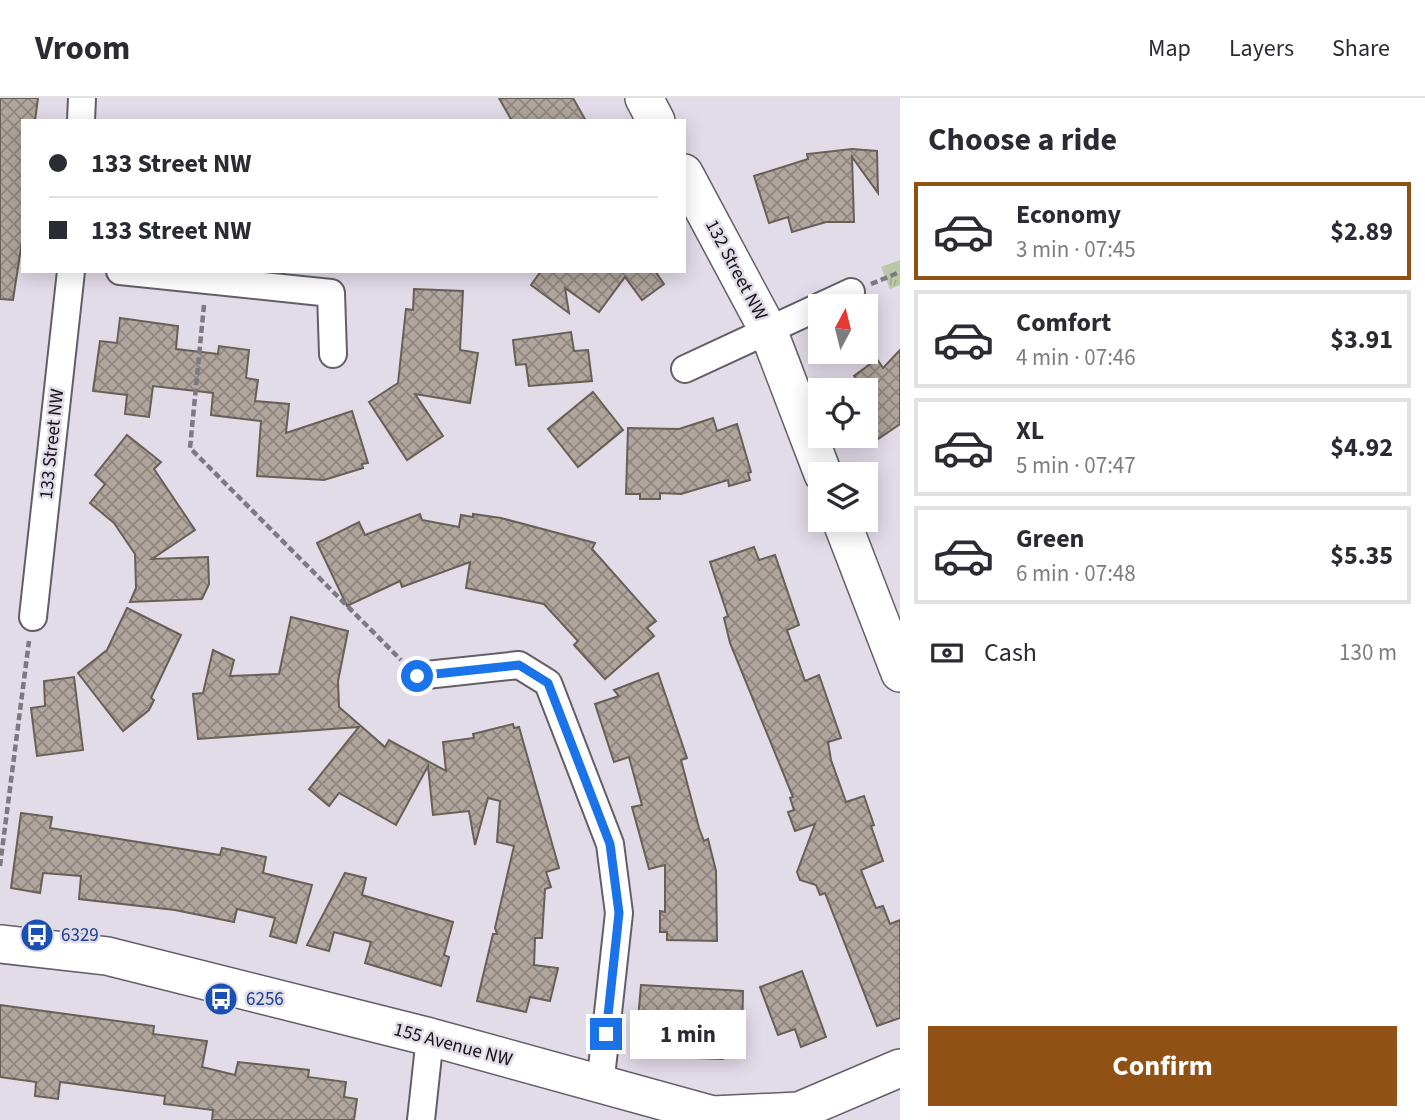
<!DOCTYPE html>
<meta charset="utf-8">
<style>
body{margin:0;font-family:"Source Sans 3",sans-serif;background:#f2f2f3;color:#2b2b33;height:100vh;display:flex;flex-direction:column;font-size:26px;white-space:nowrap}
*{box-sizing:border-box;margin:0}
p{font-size:23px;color:#7c7c81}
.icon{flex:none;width:38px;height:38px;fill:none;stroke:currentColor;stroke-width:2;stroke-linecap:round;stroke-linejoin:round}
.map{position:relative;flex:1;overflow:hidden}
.drawer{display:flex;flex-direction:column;background:#fff;width:525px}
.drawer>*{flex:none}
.top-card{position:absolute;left:21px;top:21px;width:665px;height:154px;border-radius:0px;box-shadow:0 4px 18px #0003;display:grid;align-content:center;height:154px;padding:0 28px;background:#fff}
.needle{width:46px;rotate:7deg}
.fabs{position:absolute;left:808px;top:196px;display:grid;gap:14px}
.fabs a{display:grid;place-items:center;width:70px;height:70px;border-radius:0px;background:#fff;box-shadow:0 4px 18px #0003;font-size:35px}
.end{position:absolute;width:32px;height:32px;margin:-16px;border:9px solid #1a73e8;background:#fff;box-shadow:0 0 0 4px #fff}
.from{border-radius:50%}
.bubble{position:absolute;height:49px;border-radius:0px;background:#fff;box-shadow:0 4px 18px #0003;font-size:23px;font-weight:700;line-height:49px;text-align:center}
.top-card b{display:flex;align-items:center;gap:24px;height:66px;font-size:26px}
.top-card b+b{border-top:2px solid #e1e1e2}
.top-card i{width:18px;height:18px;background:#2b2b33}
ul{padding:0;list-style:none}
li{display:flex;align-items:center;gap:21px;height:98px;margin:0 14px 10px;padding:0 14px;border:4px solid #e1e1e2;border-radius:0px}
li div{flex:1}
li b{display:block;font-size:26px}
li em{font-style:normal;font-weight:700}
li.current{border-color:#8f5114}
li>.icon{width:63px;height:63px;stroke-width:1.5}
h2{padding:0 28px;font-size:32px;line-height:84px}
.pay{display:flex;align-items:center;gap:18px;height:77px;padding:0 28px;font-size:26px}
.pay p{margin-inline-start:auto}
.button{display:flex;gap:14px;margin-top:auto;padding:14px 28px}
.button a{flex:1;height:80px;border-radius:0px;background:#8f5114;color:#fff;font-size:28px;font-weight:700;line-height:80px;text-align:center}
header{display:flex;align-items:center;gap:42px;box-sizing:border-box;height:98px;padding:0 35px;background:#fff;border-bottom:2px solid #e1e1e2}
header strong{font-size:33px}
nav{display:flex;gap:38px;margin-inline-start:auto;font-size:24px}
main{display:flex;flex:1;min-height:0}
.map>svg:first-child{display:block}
</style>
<header>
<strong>Vroom</strong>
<nav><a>Map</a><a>Layers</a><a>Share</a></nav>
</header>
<main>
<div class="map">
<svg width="900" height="1022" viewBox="0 0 900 1022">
<defs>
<pattern id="park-tufts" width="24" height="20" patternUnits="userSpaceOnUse" patternTransform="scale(1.75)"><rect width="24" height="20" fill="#bbc8a8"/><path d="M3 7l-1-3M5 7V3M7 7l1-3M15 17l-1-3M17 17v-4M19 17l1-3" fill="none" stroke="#a0ab90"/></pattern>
<pattern id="building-cross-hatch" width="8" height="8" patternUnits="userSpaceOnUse" patternTransform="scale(1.75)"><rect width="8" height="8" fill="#b0a69d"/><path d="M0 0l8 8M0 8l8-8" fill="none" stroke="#8e867f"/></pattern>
</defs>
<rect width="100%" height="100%" fill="#e2dbe8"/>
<!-- park -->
<polygon fill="url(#park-tufts)" points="900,162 900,187 890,191 881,169"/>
<!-- building -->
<g fill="url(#building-cross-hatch)" stroke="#685f56" stroke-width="2">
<polygon points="0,0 38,0 35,23 23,23 23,137 13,202 0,201"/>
<polygon points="499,0 573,0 586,23 512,23"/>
<polygon points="852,51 877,53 878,95 852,59 854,124 826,124 792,134 788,119 769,125 754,78 808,61 807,56"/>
<polygon points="541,173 655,173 664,186 642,202 625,179 599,214 565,190 569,215 531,187"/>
<polygon points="414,191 463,193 460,252 478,255 470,305 415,296 443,338 407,362 369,304 398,285 406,211 413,212"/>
<polygon points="120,220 178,228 176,251 218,256 219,248 249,252 246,280 258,282 255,303 289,306 286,335 352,313 368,365 362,366 363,370 324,382 257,378 261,323 211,317 213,295 153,288 149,319 125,316 127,297 93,293 100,243 117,245"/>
<polygon points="571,234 574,253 588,252 592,283 529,288 526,266 516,267 513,242"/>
<polygon points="900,252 900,326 878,341 866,324 866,292 854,278 877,261 883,270"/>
<polygon points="593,294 623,332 578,369 548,331"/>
<polygon points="713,320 717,333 737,326 751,374 748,375 750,382 729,388 728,382 681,396 660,395 660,401 640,401 640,396 626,396 628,330 679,331"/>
<polygon points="127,337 161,364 154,371 195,432 152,461 208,459 209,486 202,501 130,504 136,490 135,456 114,425 90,405 105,386 95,377"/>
<polygon points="420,416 422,422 459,429 461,417 473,419 473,416 501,420 595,445 592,451 656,523 647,530 654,538 605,581 574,547 578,543 544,506 466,490 470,464 402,489 400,483 347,508 317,445 359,424 365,437"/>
<polygon points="754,449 759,462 775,457 799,527 787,532 805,583 819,577 841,640 828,644 831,662 846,704 864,698 874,727 871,728 883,763 861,772 876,810 883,808 890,826 900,822 900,920 877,928 825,795 820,797 816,787 800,782 797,774 815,726 795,733 788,714 794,712 790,700 793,699 730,545 724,520 728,518 710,464"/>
<polygon points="127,510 181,537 151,600 154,602 149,612 123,633 78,575 107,552"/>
<polygon points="291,519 348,533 338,583 339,609 385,649 389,642 446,673 443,644 474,640 473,636 513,626 514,630 519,629 559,770 546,774 551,789 545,791 542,840 535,840 534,867 558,870 550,903 530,899 526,914 477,903 493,836 497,836 495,830 514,748 497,744 500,703 488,700 475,747 469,713 433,717 428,668 396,727 339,695 329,708 309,691 359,629 198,641 193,596 203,595 213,552 234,562 230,578 279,576"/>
<polygon points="658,575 687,660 681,662 699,730 704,743 708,741 716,773 717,843 667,842 667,834 660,834 660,813 665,814 665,767 649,771 632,709 642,707 629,659 614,664 595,606 619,598 614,592"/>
<polygon points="74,579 83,652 37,658 31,610 45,608 44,583"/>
<polygon points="21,715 52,719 50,730 220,757 222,750 266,759 263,775 312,787 296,845 270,838 275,820 237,811 234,824 175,812 79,801 81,778 43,775 40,795 11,790"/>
<polygon points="345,775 366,780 362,797 453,824 444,857 449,859 441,888 365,865 371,844 334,834 329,853 307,847"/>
<polygon points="802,873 826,939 801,949 795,931 778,937 760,889"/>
<polygon points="641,887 743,893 742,943 727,942 723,961 692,960 693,954 651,950 652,935 637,933"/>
<polygon points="0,907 154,928 153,936 207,943 202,969 235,977 238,964 309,972 308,979 346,984 344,999 357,1001 354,1022 212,1022 213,1012 164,1006 165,998 60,984 58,1001 35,998 36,984 0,979"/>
</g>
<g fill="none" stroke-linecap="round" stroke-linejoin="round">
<defs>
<g id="street">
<polyline points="81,23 82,0"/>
<polyline points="120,173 331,195 333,256"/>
<polyline points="685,271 851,194"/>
<polyline points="33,519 71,173"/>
<polyline points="417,578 519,567 548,585 610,746 619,815 600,988"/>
<polyline points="421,1022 430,939"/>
</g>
<g id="secondary">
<polyline points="644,0 656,23"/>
<polyline points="684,75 768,232 823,376"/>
<polyline points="841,422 900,575"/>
<polyline points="0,846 107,858 430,939 713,1017 799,1013 900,970"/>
</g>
</defs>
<!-- street casing -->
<use href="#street" stroke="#645e69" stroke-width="30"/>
<!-- secondary casing -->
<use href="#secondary" stroke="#645e69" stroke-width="40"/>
<!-- path -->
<g stroke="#7d7981" stroke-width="4.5" stroke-dasharray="7 3.5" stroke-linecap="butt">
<polyline points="871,186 900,174"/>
<polyline points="204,207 190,350 401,562"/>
<polyline points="0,768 29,543"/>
</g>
<!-- street -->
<use href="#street" stroke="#fff" stroke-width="26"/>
<!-- secondary -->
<use href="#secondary" stroke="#fff" stroke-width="37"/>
</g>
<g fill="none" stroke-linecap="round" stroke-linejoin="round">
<!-- route -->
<polyline stroke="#1a73e8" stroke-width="9" points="417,578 519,567 548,585 610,746 619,815 606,936"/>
</g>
<!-- icons -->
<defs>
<symbol id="bus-disc" viewBox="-11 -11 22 22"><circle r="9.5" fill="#1a4fb4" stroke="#e2dbe8"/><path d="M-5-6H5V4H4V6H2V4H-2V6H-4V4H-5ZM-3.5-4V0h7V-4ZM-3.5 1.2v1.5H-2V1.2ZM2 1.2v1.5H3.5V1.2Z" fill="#fff"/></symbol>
</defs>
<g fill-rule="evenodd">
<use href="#bus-disc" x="18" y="818" width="38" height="38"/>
<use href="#bus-disc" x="202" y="882" width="38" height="38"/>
</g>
<g text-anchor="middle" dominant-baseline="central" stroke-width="5" stroke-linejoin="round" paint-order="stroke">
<!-- street labels -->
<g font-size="19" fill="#151317" stroke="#e2dbe8">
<text transform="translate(736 172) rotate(62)">132 Street NW</text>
<text transform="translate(52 346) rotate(-84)">133 Street NW</text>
<text transform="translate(453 947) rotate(15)">155 Avenue NW</text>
</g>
<!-- transit labels -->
<g font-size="19" fill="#164399" stroke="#e2dbe8" text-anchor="start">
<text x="61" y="837">6329</text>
<text x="246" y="901">6256</text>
</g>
</g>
</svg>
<div class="fabs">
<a><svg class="needle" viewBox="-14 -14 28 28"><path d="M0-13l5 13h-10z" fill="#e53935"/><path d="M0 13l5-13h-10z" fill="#7c7c81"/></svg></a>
<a><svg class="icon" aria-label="locate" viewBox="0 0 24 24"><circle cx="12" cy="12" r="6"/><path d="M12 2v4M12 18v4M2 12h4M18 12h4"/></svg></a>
<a><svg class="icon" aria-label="layers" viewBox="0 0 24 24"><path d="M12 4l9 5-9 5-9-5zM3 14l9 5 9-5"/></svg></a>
</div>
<i class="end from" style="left:417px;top:578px"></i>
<i class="end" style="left:606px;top:936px"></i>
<div class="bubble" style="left:630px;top:912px;width:116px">1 min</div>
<div class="top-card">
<b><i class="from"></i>133 Street NW</b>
<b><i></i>133 Street NW</b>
</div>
</div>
<section class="drawer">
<h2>Choose a ride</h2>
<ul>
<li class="current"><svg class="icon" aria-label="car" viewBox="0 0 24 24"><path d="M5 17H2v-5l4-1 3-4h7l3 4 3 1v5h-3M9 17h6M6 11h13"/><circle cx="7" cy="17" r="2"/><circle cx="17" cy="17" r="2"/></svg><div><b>Economy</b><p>3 min · 07:45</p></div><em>$2.89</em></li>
<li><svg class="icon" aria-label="car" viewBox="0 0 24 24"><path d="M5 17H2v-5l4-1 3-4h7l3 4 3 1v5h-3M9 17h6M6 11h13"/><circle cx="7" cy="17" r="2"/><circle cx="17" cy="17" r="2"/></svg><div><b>Comfort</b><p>4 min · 07:46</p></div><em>$3.91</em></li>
<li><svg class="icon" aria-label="car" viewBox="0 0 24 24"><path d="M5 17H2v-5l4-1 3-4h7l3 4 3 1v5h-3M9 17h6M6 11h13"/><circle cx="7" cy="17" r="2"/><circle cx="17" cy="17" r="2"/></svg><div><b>XL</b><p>5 min · 07:47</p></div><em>$4.92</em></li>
<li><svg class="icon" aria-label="car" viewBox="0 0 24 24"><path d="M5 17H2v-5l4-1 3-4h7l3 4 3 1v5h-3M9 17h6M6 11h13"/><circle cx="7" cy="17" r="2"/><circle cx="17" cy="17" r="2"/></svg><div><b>Green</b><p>6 min · 07:48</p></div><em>$5.35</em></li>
</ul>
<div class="pay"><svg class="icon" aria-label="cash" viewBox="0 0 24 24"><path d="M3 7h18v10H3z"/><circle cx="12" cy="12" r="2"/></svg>Cash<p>130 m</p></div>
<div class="button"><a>Confirm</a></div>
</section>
</main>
